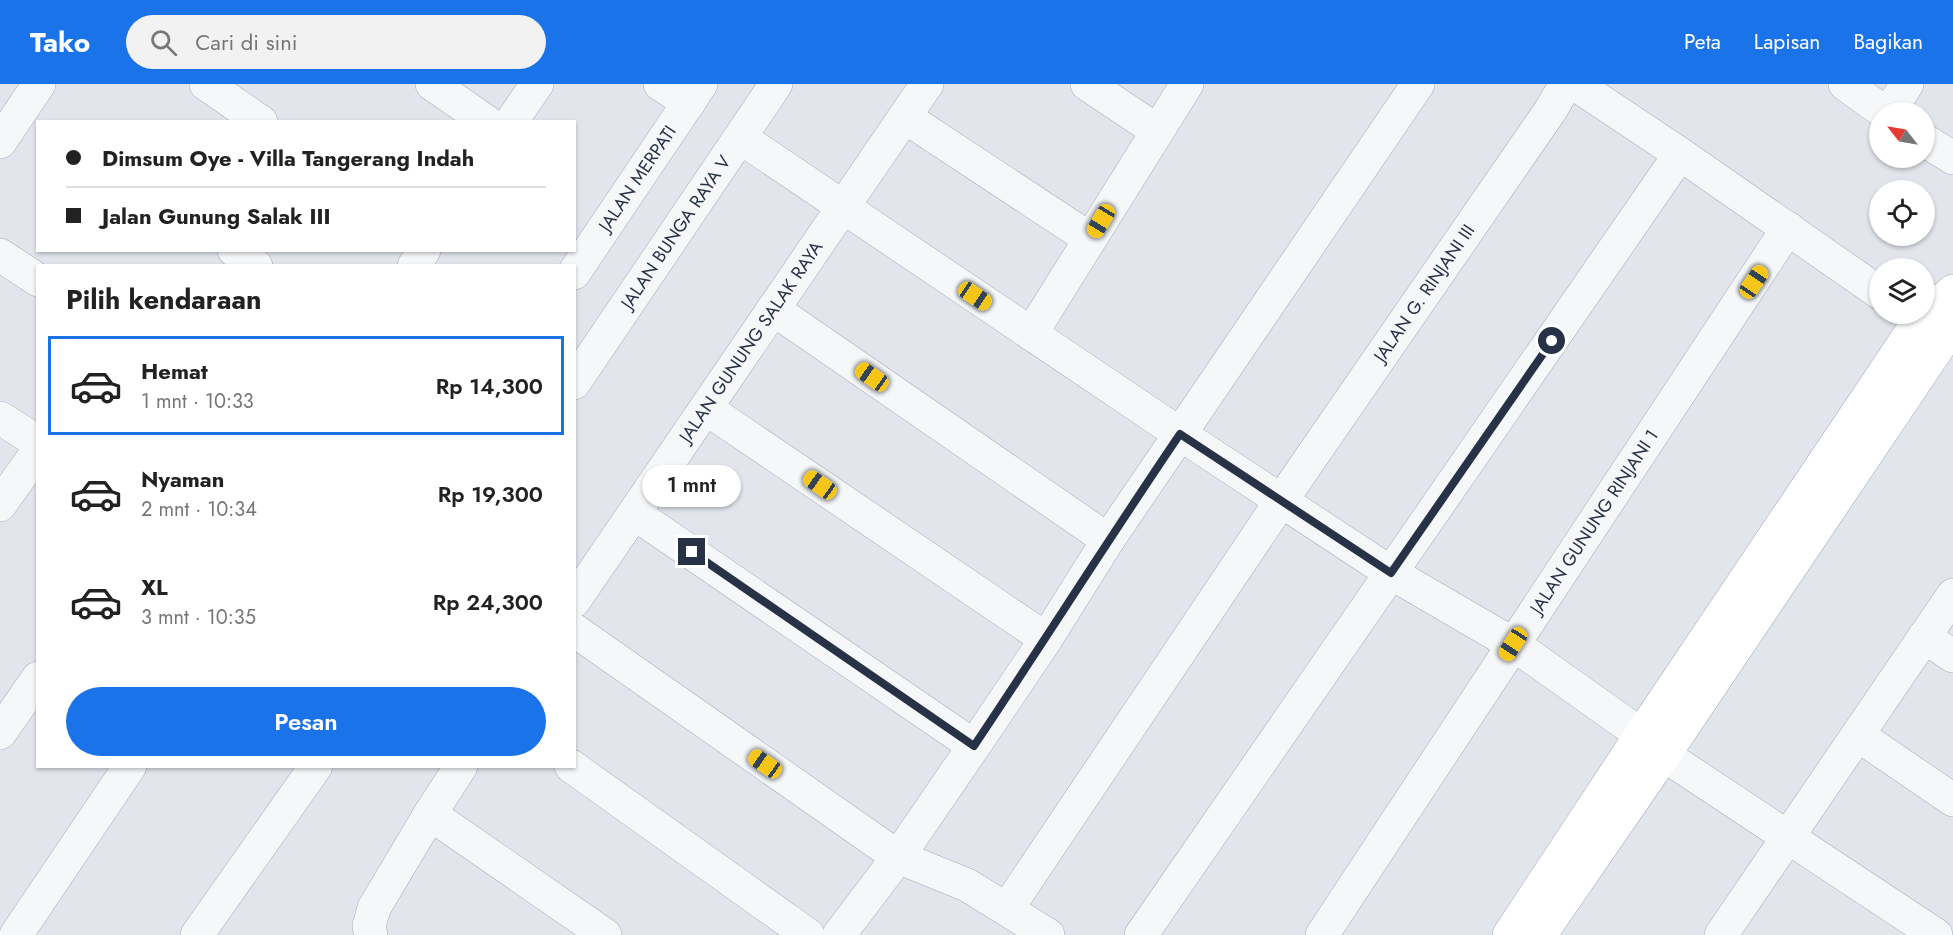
<!DOCTYPE html>
<html lang="id">
<meta charset="utf-8">
<style>
body{margin:0;font-family:Jost,sans-serif;background:#f2f2f2;color:#222;height:100vh;display:flex;flex-direction:column;font-size:22px;white-space:nowrap}
*{box-sizing:border-box;margin:0}
p{font-size:20px;color:#767676}
.icon{flex:none;width:33px;height:33px;fill:none;stroke:currentColor;stroke-width:2;stroke-linecap:round;stroke-linejoin:round}
.map{position:relative;flex:1;overflow:hidden}
.details{position:absolute;left:36px;top:180px;width:540px;height:504px;display:flex;flex-direction:column;background:#fff;border-radius:0px;box-shadow:0 2px 4px #0004}
.details>*{flex:none}
.hud{position:absolute;left:36px;top:36px;width:540px;height:132px;border-radius:0px;box-shadow:0 2px 4px #0004;display:grid;align-content:center;height:132px;padding:0 30px;background:#fff}
.needle{width:39px;rotate:301deg}
.controls{position:absolute;left:1869px;top:18px;display:grid;gap:12px}
.controls a{display:grid;place-items:center;width:66px;height:66px;border-radius:50%;background:#fff;box-shadow:0 2px 4px #0004;font-size:30px}
.end{position:absolute;width:27px;height:27px;margin:-14px;border:8px solid #283246;background:#fff;box-shadow:0 0 0 3px #fff}
.from{border-radius:50%}
.bubble{position:absolute;height:42px;border-radius:21px;background:#fff;box-shadow:0 2px 4px #0004;font-size:20px;font-weight:600;line-height:42px;text-align:center}
.car{position:absolute;width:18px;height:36px;margin:-18px -9px;border-radius:8px;box-shadow:0 0 4px 2px #0007;background:linear-gradient(#f5c518 24%,#345 0 40%,#f5c518 0 76%,#345 0 86%,#f5c518 0)}
.hud b{display:flex;align-items:center;gap:21px;height:57px;font-size:22px}
.hud b+b{border-top:2px solid #e0e0e0}
.hud i{width:15px;height:15px;background:#222}
ul{padding:0;list-style:none}
li{display:flex;align-items:center;gap:18px;height:99px;margin:0 12px 9px;padding:0 18px;border:3px solid transparent;border-radius:0px}
li div{flex:1}
li b{display:block;font-size:22px}
li em{font-style:normal;font-weight:600}
li.active{border-color:#1a73e8}
li>.icon{width:54px;height:54px;stroke-width:1.5}
h2{padding:0 30px;font-size:27px;line-height:72px}
.button{display:flex;gap:12px;margin-top:auto;padding:12px 30px}
.button a{flex:1;height:69px;border-radius:36px;background:#1a73e8;color:#fff;font-size:24px;font-weight:600;line-height:69px;text-align:center}
header{display:flex;align-items:center;gap:36px;box-sizing:border-box;height:84px;padding:0 30px;background:#1a73e8;color:#fff}
header strong{font-size:28px}
nav{display:flex;gap:33px;margin-inline-start:auto;font-size:21px}
.search{width:420px;height:54px;background:#f2f2f2;display:flex;align-items:center;gap:15px;box-sizing:border-box;padding:0 21px;border-radius:33px;color:#767676;font-size:22px}
.map>svg:first-child{display:block}
</style>
<header>
<strong>Tako</strong>
<div class="search"><svg class="icon" aria-label="search" viewBox="0 0 24 24"><circle cx="10" cy="10" r="6"/><path d="M15 15l6 6"/></svg>Cari di sini</div>
<nav><a>Peta</a><a>Lapisan</a><a>Bagikan</a></nav>
</header>
<div class="map">
<svg width="1953" height="851" viewBox="0 0 1953 851">
<rect width="100%" height="100%" fill="#e2e6ec"/>
<g fill="none" stroke-linecap="round" stroke-linejoin="round">
<defs>
<g id="minor">
<polyline points="206,0 261,38"/>
<polyline points="432,0 487,38"/>
<polyline points="660,0 689,19"/>
<polyline points="1087,0 1156,46"/>
<polyline points="1575,0 1680,70 1880,209"/>
<polyline points="1845,0 1884,28"/>
<polyline points="1889,28 1907,0"/>
<polyline points="905,33 1090,155"/>
<polyline points="511,38 537,0"/>
<polyline points="741,54 1180,350 1391,489 1513,560 1626,640 1664,671 1936,851"/>
<polyline points="1924,56 1953,74"/>
<polyline points="0,58 39,0"/>
<polyline points="234,166 256,182"/>
<polyline points="0,171 38,196"/>
<polyline points="414,182 424,166"/>
<path id="s1" d="M574,189L701,0"/>
<polyline points="773,225 1108,456"/>
<polyline points="1031,250 1187,0"/>
<path id="s2" d="M574,299L776,0"/>
<polyline points="707,325 1046,555"/>
<polyline points="0,334 38,358"/>
<polyline points="0,421 38,367"/>
<polyline points="635,430 974,662"/>
<path id="s3" d="M574,517L927,0"/>
<polyline points="574,546 898,773 967,801 1048,851"/>
<polyline points="1924,553 1953,572"/>
<polyline points="0,649 38,594"/>
<polyline points="1858,651 1953,716"/>
<polyline points="571,682 808,851"/>
<polyline points="430,730 605,851"/>
<path id="s4" d="M1007,825L1281,417L1550,27L1566,0"/>
<polyline points="16,851 130,682"/>
<polyline points="197,851 316,682"/>
<polyline points="371,851 369,842 374,824 430,730 461,682"/>
<polyline points="839,851 898,773 974,662 1046,555 1108,456 1418,0"/>
<polyline points="1141,851 1680,70"/>
<path id="s5" d="M1322,851L1788,144"/>
<polyline points="1721,851 1953,511"/>
</g>
<g id="major">
<polyline points="1509,851 1641,651 1919,237 1953,207"/>
<polyline points="1540,851 1664,671 1943,256 1953,228"/>
</g>
</defs>
<!-- minor casing -->
<use href="#minor" stroke="#a6acb7" stroke-width="34"/>
<!-- major casing -->
<use href="#major" stroke="#a0aab9" stroke-width="34"/>
<!-- minor -->
<use href="#minor" stroke="#f5f7f9" stroke-width="33"/>
<!-- major -->
<use href="#major" stroke="#fff" stroke-width="33"/>
</g>
<g fill="none" stroke-linecap="round" stroke-linejoin="round">
<!-- route -->
<path stroke="#283246" stroke-width="8" d="M692,468L974,662C1043,559 1110,453 1180,350L1391,489L1552,257"/>
</g>
<g text-anchor="middle" dominant-baseline="central" stroke-width="4.5" stroke-linejoin="round" paint-order="stroke">
<!-- street labels -->
<g font-size="18" fill="#283246" stroke="#f2f5f9">
<text stroke="none"><textPath href="#s1" startOffset="114">JALAN MERPATI</textPath></text>
<text stroke="none"><textPath href="#s2" startOffset="182">JALAN BUNGA RAYA V</textPath></text>
<text stroke="none"><textPath href="#s4" startOffset="744">JALAN G. RINJANI III</textPath></text>
<text stroke="none"><textPath href="#s3" startOffset="314">JALAN GUNUNG SALAK RAYA</textPath></text>
<text stroke="none"><textPath href="#s5" startOffset="495">JALAN GUNUNG RINJANI 1</textPath></text>
</g>
</g>
</svg>
<div class="controls">
<a><svg class="needle" viewBox="-14 -14 28 28"><path d="M0-13l5 13h-10z" fill="#e53935"/><path d="M0 13l5-13h-10z" fill="#767676"/></svg></a>
<a><svg class="icon" aria-label="locate" viewBox="0 0 24 24"><circle cx="12" cy="12" r="6"/><path d="M12 2v4M12 18v4M2 12h4M18 12h4"/></svg></a>
<a><svg class="icon" aria-label="layers" viewBox="0 0 24 24"><path d="M12 4l9 5-9 5-9-5zM3 14l9 5 9-5"/></svg></a>
</div>
<i class="end from" style="left:1552px;top:257px"></i>
<i class="end" style="left:692px;top:468px"></i>
<div class="bubble" style="left:642px;top:381px;width:99px">1 mnt</div>
<i class="car" style="left:1101px;top:137px;rotate:211deg"></i>
<i class="car" style="left:1754px;top:198px;rotate:34deg"></i>
<i class="car" style="left:975px;top:212px;rotate:124deg"></i>
<i class="car" style="left:872px;top:293px;rotate:305deg"></i>
<i class="car" style="left:820px;top:401px;rotate:305deg"></i>
<i class="car" style="left:1513px;top:560px;rotate:213deg"></i>
<i class="car" style="left:765px;top:680px;rotate:305deg"></i>
<div class="hud">
<b><i class="from"></i>Dimsum Oye - Villa Tangerang Indah</b>
<b><i></i>Jalan Gunung Salak III</b>
</div>
<section class="details">
<h2>Pilih kendaraan</h2>
<ul>
<li class="active"><svg class="icon" aria-label="car" viewBox="0 0 24 24"><path d="M5 17H2v-5l4-1 3-4h7l3 4 3 1v5h-3M9 17h6M6 11h13"/><circle cx="7" cy="17" r="2"/><circle cx="17" cy="17" r="2"/></svg><div><b>Hemat</b><p>1 mnt · 10:33</p></div><em>Rp 14,300</em></li>
<li><svg class="icon" aria-label="car" viewBox="0 0 24 24"><path d="M5 17H2v-5l4-1 3-4h7l3 4 3 1v5h-3M9 17h6M6 11h13"/><circle cx="7" cy="17" r="2"/><circle cx="17" cy="17" r="2"/></svg><div><b>Nyaman</b><p>2 mnt · 10:34</p></div><em>Rp 19,300</em></li>
<li><svg class="icon" aria-label="car" viewBox="0 0 24 24"><path d="M5 17H2v-5l4-1 3-4h7l3 4 3 1v5h-3M9 17h6M6 11h13"/><circle cx="7" cy="17" r="2"/><circle cx="17" cy="17" r="2"/></svg><div><b>XL</b><p>3 mnt · 10:35</p></div><em>Rp 24,300</em></li>
</ul>
<div class="button"><a>Pesan</a></div>
</section>
</div>
